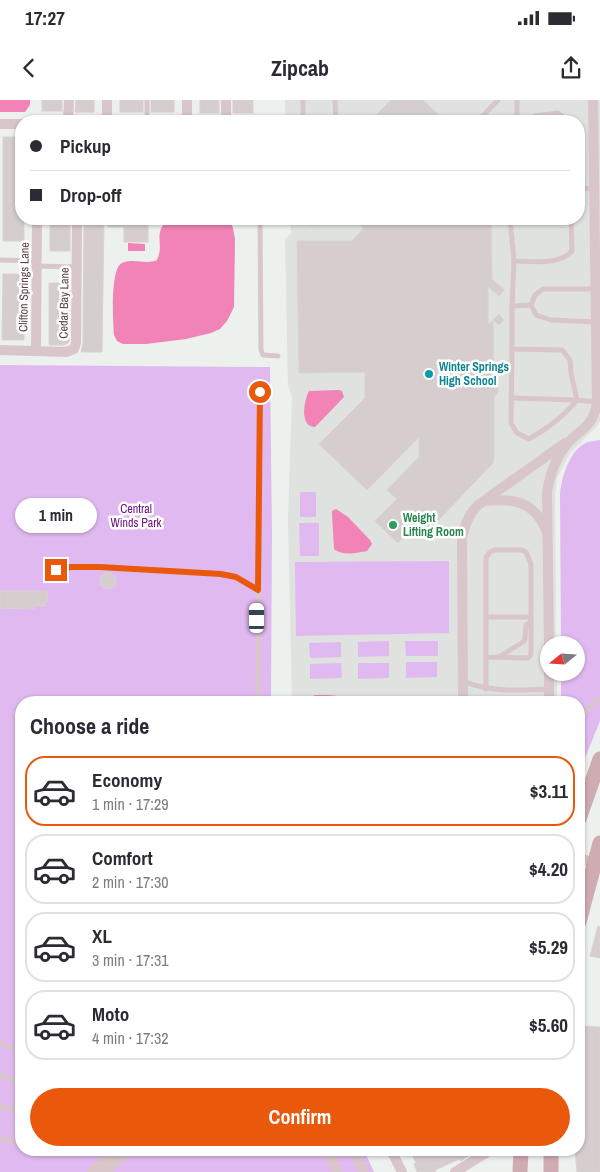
<!DOCTYPE html>
<meta charset="utf-8">
<style>
body{margin:0;font-family:"Archivo Narrow",sans-serif;background:#f7f7f7;color:#2b2b33;height:100vh;display:flex;flex-direction:column;font-size:19px;white-space:nowrap}
*{box-sizing:border-box;margin:0}
p{font-size:16px;color:#7c7c81}
.icon{flex:none;width:28px;height:28px;fill:none;stroke:currentColor;stroke-width:2;stroke-linecap:round;stroke-linejoin:round}
.map{position:relative;flex:1;overflow:hidden}
.panel{position:absolute;left:15px;top:596px;width:570px;height:460px;display:flex;flex-direction:column;background:#fff;border-radius:20px;box-shadow:0 1px 4px #0004}
.panel>*{flex:none}
.hud{position:absolute;left:15px;top:15px;width:570px;height:110px;border-radius:20px;box-shadow:0 1px 4px #0004;display:grid;align-content:center;height:110px;padding:0 15px;background:#fff}
.needle{width:32px;rotate:252deg}
.buttons{position:absolute;left:540px;top:536px;display:grid;gap:10px}
.buttons a{display:grid;place-items:center;width:45px;height:45px;border-radius:50%;background:#fff;box-shadow:0 1px 4px #0004;font-size:25px}
.end{position:absolute;width:22px;height:22px;margin:-11px;border:6px solid #ea580c;background:#fff;box-shadow:0 0 0 2px #fff}
.from{border-radius:50%}
.bubble{position:absolute;height:35px;border-radius:18px;background:#fff;box-shadow:0 1px 4px #0004;font-size:16px;font-weight:700;line-height:35px;text-align:center}
.car{position:absolute;width:15px;height:30px;margin:-15px -8px;border-radius:6px;box-shadow:0 0 4px 1px #0007;background:linear-gradient(#fff 24%,#345 0 40%,#fff 0 76%,#345 0 86%,#fff 0)}
.hud b{display:flex;align-items:center;gap:18px;height:48px;font-size:19px}
.hud b+b{border-top:1px solid #e1e1e2}
.hud i{width:12px;height:12px;background:#2b2b33}
ul{padding:0;list-style:none}
li{display:flex;align-items:center;gap:15px;height:70px;margin:0 10px 8px;padding:0 5px;border:2px solid #e1e1e2;border-radius:20px}
li div{flex:1}
li b{display:block;font-size:19px}
li em{font-style:normal;font-weight:700}
li.on{border-color:#ea580c}
li>.icon{width:45px;height:45px;stroke-width:1.5}
h2{padding:0 15px;font-size:22px;line-height:60px}
.cta{display:flex;gap:10px;margin-top:auto;padding:10px 15px}
.cta a{flex:1;height:58px;border-radius:30px;background:#ea580c;color:#fff;font-size:20px;font-weight:700;line-height:58px;text-align:center}
.status{display:flex;justify-content:space-between;align-items:center;height:35px;padding:0 25px;background:#fff;direction:ltr}
.status svg{height:14px;fill:currentColor}
header{display:flex;justify-content:space-between;align-items:center;height:65px;padding:0 15px;background:#fff;font-size:22px;font-weight:700}
.map>svg:first-child{display:block}
</style>
<div class="status"><b>17:27</b><svg viewBox="0 0 49 12"><path d="M0 12V9h3v3zM5 12V6h3v6zM10 12V3h3v9zM15 12V0h3v12zM26 1h20v11H26zM47 4h2v5h-2z"/></svg></div>
<header><svg class="icon" aria-label="back" viewBox="0 0 24 24"><path d="M15 5l-7 7 7 7"/></svg>Zipcab<svg class="icon" aria-label="share" viewBox="0 0 24 24"><path d="M12 15V3M7 8l5-5 5 5M5 13v7h14v-7"/></svg></header>
<div class="map">
<svg width="600" height="1072" viewBox="0 0 600 1072">
<rect width="100%" height="100%" fill="#edf1ee"/>
<!-- education -->
<polygon fill="#dfe2df" points="285,0 600,0 600,321 597,326 570,353 557,378 555,395 556,545 549,545 549,572 557,573 557,602 292,602 288,421 292,296 288,286 285,140 291,133 290,119 579,119 579,21 285,21"/>
<!-- green -->
<g fill="#e1b9f1">
<polygon points="0,265 270,267 272,434 271,602 21,602 21,1050 364,1050 374,1072 0,1072"/>
<path d="M600,340V621L579,673V602H561V573L576,572V545H561L560,395C561,379 569,352 584,344C588,341 595,341 600,340Z"/>
<rect x="300" y="392" width="16" height="25"/>
<polygon points="299,423 319,423 319,456 300,456"/>
<polygon points="449,461 449,533 296,536 295,462"/>
<polygon points="389,541 389,556 358,557 358,542"/>
<polygon points="405,541 438,541 438,556 406,556"/>
<polygon points="341,542 341,557 310,558 309,543"/>
<polygon points="406,562 437,562 437,577 406,578"/>
<polygon points="341,563 342,578 310,579 310,564"/>
<polygon points="358,563 389,563 389,578 358,579"/>
</g>
<!-- water -->
<g fill="#f183b6">
<polygon points="0,0 30,0 30,5 25,12 0,12"/>
<path d="M168,119H229L233,128L235,139L234,207L227,221L220,229L211,233L186,239L146,244H123L117,241L114,235C113,222 110,168 122,163C133,158 147,165 157,160C165,143 152,135 168,119Z"/>
<polygon points="128,143 145,144 145,151 128,151"/>
<path d="M339,290L342,291L344,297L315,327C299,327 304,300 309,291Z"/>
<path d="M336,409L348,417L370,440L372,444L367,451C357,453 342,456 334,449L332,414V411Z"/>
<path d="M315,595C326,595 343,594 350,602H306L307,599Z"/>
</g>
<!-- building -->
<g fill="#d6cdce" stroke="#dad2d1">
<rect x="42" y="0" width="20" height="11"/>
<polygon points="76,0 94,0 94,12 75,12"/>
<rect x="120" y="0" width="23" height="12"/>
<rect x="151" y="0" width="23" height="12"/>
<rect x="200" y="0" width="19" height="13"/>
<rect x="233" y="0" width="20" height="13"/>
<polygon points="391,0 423,0 445,21 370,21"/>
<polygon points="3,37 21,37 21,119 24,119 24,141 3,141"/>
<rect x="50" y="119" width="20" height="32"/>
<polygon points="84,119 104,119 102,252 81,252 83,243"/>
<polygon points="128,119 144,119 144,123 148,123 148,142 124,142 124,127 108,127 108,121 128,121"/>
<polygon points="355,119 491,119 492,179 504,190 499,196 488,186 488,225 493,221 494,275 498,279 498,292 494,297 494,356 493,363 429,430 420,421 398,443 375,421 397,399 387,390 419,357 419,337 367,390 319,344 365,298 365,272 299,273 297,141 352,141 364,128"/>
<polygon points="3,174 24,174 24,240 2,240"/>
<polygon points="49,183 70,183 69,242 65,245 49,245"/>
<polygon points="499,214 504,220 499,225 493,220"/>
<polygon points="104,472 112,473 112,476 116,476 115,486 112,486 112,489 103,488 104,485 100,485 101,475 104,475"/>
<polygon points="0,491 47,491 48,502 45,502 45,506 34,506 34,509 0,508"/>
<polygon points="598,826 600,827 600,858 590,856"/>
<polygon points="584,926 600,927 600,1072 577,1072 575,1050 579,1050 579,983 581,983"/>
<polygon points="410,1050 469,1050 471,1054 461,1061 460,1059 435,1070 436,1072 417,1072 414,1064 416,1063"/>
</g>
<g fill="none" stroke-linecap="round" stroke-linejoin="round">
<!-- lane -->
<g stroke="#d9c6ca" stroke-width="5">
<polyline points="303,0 303,21"/>
<polyline points="335,0 336,21"/>
<polyline points="147,21 147,0"/>
<polyline points="478,21 498,0"/>
<polyline points="510,21 517,14 517,0"/>
<polyline points="530,21 535,16 558,13 568,21"/>
<polyline points="579,88 594,89"/>
<polyline points="260,119 261,250 263,255 278,256"/>
<polyline points="308,119 308,123 334,122"/>
<path d="M510,119L514,161C532,161 559,166 572,151L571,119"/>
<polyline points="0,160 37,161"/>
<polyline points="514,161 512,206 531,205 535,195 543,189 595,189"/>
<polyline points="37,166 76,167"/>
<polyline points="531,205 536,215 551,220 596,222"/>
<polyline points="512,206 512,249 562,250 570,260 571,273 577,300 597,302"/>
<path d="M512,249L511,323L517,333L529,339C546,330 565,315 577,300"/>
<polyline points="511,298 577,300"/>
<polyline points="56,470 71,467 100,467 221,474 235,477 257,491"/>
<polyline points="486,517 531,517"/>
<polyline points="499,557 523,542 525,539 526,525 531,522"/>
<path d="M463,581C491,593 520,590 549,589"/>
<polyline points="486,589 486,457 490,452 495,450 522,450 526,452 531,464 531,555 528,558 486,557"/>
<polyline points="258,602 260,292"/>
<polyline points="579,617 600,598"/>
<polyline points="0,943 21,953"/>
<polyline points="0,975 21,983"/>
<polyline points="0,1005 21,1013"/>
<polyline points="0,1037 21,1044"/>
<polyline points="51,1050 71,1050"/>
</g>
<!-- street -->
<g stroke="#d9c6ca" stroke-width="10">
<polyline points="68,21 69,0"/>
<polyline points="107,21 107,0"/>
<polyline points="187,21 187,0"/>
<polyline points="226,21 226,0"/>
<polyline points="0,24 21,24"/>
<polyline points="0,250 66,252 74,249 76,243 77,119"/>
<polyline points="36,250 37,119"/>
<path d="M484,401C513,398 534,401 546,430"/>
<path d="M549,545L547,392C550,375 555,358 567,344C581,328 592,328 597,304L593,0"/>
<polyline points="549,572 549,602"/>
<path d="M463,602L462,438C465,425 468,415 478,405L565,343"/>
<polyline points="579,758 599,764"/>
<polyline points="327,1050 337,1072"/>
<polyline points="354,1050 364,1072"/>
<polyline points="391,1050 402,1072"/>
<polyline points="92,1072 116,1050"/>
<polyline points="105,1072 129,1050"/>
<polyline points="455,1072 486,1053 488,1050"/>
</g>
<!-- primary -->
<g stroke="#cfabb2" stroke-width="15">
<polyline points="579,719 600,659"/>
<polyline points="579,822 600,743"/>
<polyline points="520,1072 521,1050"/>
<polyline points="551,1072 551,1050"/>
</g>
</g>
<g fill="none" stroke-linecap="round" stroke-linejoin="round">
<!-- route -->
<polyline stroke="#ea580c" stroke-width="6" points="56,470 71,467 100,467 221,474 236,477 258,490 260,292"/>
</g>
<!-- markers -->
<circle fill="#0f9aa8" stroke="#fff" stroke-width="2" cx="429" cy="274" r="5"/>
<circle fill="#2e9e5b" stroke="#fff" stroke-width="2" cx="393" cy="425" r="5"/>
<g text-anchor="middle" dominant-baseline="central" stroke-width="5" stroke-linejoin="round" paint-order="stroke">
<!-- street labels -->
<g font-size="12" fill="#5c4549" stroke="#fff">
<text transform="translate(24 187) rotate(-89)">Clifton Springs Lane</text>
<text transform="translate(64 203) rotate(-89)">Cedar Bay Lane</text>
</g>
<!-- culture labels -->
<g font-size="12" font-weight="bold" fill="#0d838f" stroke="#fff" text-anchor="start">
<text x="439" y="267">Winter Springs<tspan x="439" dy="14">High School</tspan></text>
</g>
<!-- park labels -->
<g font-size="12" fill="#6e1182" stroke="#fff">
<text x="136" y="409">Central<tspan x="136" dy="14">Winds Park</tspan></text>
</g>
<!-- leisure labels -->
<g font-size="12" font-weight="bold" fill="#27864d" stroke="#fff" text-anchor="start">
<text x="403" y="418">Weight<tspan x="403" dy="14">Lifting Room</tspan></text>
</g>
</g>
</svg>
<div class="buttons">
<a><svg class="needle" viewBox="-14 -14 28 28"><path d="M0-13l5 13h-10z" fill="#e53935"/><path d="M0 13l5-13h-10z" fill="#7c7c81"/></svg></a>
</div>
<i class="end from" style="left:260px;top:292px"></i>
<i class="end" style="left:56px;top:470px"></i>
<div class="bubble" style="left:15px;top:398px;width:82px">1 min</div>
<i class="car" style="left:257px;top:518px;rotate:0deg"></i>
<div class="hud">
<b><i class="from"></i>Pickup</b>
<b><i></i>Drop-off</b>
</div>
<section class="panel">
<h2>Choose a ride</h2>
<ul>
<li class="on"><svg class="icon" aria-label="car" viewBox="0 0 24 24"><path d="M5 17H2v-5l4-1 3-4h7l3 4 3 1v5h-3M9 17h6M6 11h13"/><circle cx="7" cy="17" r="2"/><circle cx="17" cy="17" r="2"/></svg><div><b>Economy</b><p>1 min · 17:29</p></div><em>$3.11</em></li>
<li><svg class="icon" aria-label="car" viewBox="0 0 24 24"><path d="M5 17H2v-5l4-1 3-4h7l3 4 3 1v5h-3M9 17h6M6 11h13"/><circle cx="7" cy="17" r="2"/><circle cx="17" cy="17" r="2"/></svg><div><b>Comfort</b><p>2 min · 17:30</p></div><em>$4.20</em></li>
<li><svg class="icon" aria-label="car" viewBox="0 0 24 24"><path d="M5 17H2v-5l4-1 3-4h7l3 4 3 1v5h-3M9 17h6M6 11h13"/><circle cx="7" cy="17" r="2"/><circle cx="17" cy="17" r="2"/></svg><div><b>XL</b><p>3 min · 17:31</p></div><em>$5.29</em></li>
<li><svg class="icon" aria-label="car" viewBox="0 0 24 24"><path d="M5 17H2v-5l4-1 3-4h7l3 4 3 1v5h-3M9 17h6M6 11h13"/><circle cx="7" cy="17" r="2"/><circle cx="17" cy="17" r="2"/></svg><div><b>Moto</b><p>4 min · 17:32</p></div><em>$5.60</em></li>
</ul>
<div class="cta"><a>Confirm</a></div>
</section>
</div>
